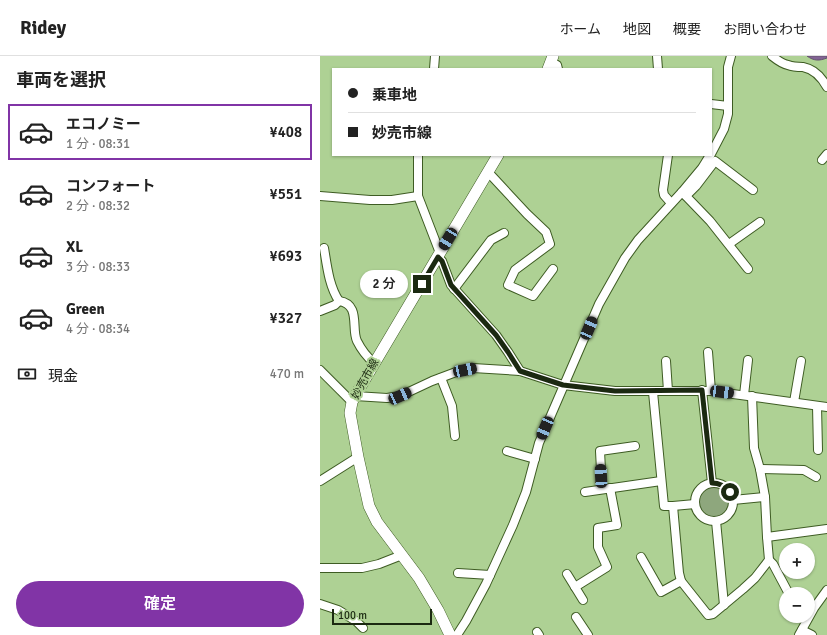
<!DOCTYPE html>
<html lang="ja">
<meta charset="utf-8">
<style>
body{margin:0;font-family:Signika,"Noto Sans JP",sans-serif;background:#f6f6f6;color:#222;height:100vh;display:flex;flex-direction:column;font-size:15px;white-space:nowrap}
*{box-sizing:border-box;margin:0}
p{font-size:13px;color:#767676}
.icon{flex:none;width:22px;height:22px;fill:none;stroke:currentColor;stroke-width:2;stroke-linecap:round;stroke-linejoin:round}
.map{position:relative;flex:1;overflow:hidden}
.side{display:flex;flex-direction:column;background:#fff;width:320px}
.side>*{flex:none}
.guide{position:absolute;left:12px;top:12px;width:380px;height:88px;border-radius:0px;box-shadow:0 1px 3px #0004;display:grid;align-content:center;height:88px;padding:0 16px;background:#fff}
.tools{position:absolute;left:459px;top:487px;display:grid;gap:8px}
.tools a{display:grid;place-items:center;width:36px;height:36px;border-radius:50%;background:#fff;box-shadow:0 1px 3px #0004;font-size:20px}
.scale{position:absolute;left:12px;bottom:10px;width:100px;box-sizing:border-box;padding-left:4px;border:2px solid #1b2911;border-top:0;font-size:11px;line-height:14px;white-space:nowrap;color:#1b2911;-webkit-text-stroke:3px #aed194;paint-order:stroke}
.end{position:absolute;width:18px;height:18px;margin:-9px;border:5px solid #1b2911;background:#fff;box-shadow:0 0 0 2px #fff}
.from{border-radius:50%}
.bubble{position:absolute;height:28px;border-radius:14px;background:#fff;box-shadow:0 1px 3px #0004;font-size:13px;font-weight:600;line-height:28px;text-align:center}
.car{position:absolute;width:12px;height:24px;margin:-12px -6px;border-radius:5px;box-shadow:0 0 3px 1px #0007;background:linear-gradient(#222 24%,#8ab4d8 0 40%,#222 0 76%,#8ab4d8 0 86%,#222 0)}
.guide b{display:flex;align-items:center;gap:14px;height:38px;font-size:15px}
.guide b+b{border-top:1px solid #e0e0e0}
.guide i{width:10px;height:10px;background:#222}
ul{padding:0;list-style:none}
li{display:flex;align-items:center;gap:12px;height:56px;margin:0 8px 6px;padding:0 8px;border:2px solid transparent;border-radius:0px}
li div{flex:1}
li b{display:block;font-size:15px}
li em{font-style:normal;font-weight:600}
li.on{border-color:#8134a6}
li>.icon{width:36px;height:36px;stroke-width:1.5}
h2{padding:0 16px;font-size:18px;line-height:48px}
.pay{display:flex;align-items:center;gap:10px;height:44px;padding:0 16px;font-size:15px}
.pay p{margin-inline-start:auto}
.cta{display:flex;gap:8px;margin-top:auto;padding:8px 16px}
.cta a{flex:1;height:46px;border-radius:24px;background:#8134a6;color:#fff;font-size:16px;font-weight:600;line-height:46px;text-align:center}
header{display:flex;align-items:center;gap:24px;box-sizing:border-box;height:56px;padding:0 20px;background:#fff;border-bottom:1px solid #e0e0e0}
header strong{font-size:19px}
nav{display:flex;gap:22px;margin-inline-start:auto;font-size:14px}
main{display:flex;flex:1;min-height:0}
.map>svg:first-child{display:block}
</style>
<header>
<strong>Ridey</strong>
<nav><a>ホーム</a><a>地図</a><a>概要</a><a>お問い合わせ</a></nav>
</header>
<main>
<section class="side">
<h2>車両を選択</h2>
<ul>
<li class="on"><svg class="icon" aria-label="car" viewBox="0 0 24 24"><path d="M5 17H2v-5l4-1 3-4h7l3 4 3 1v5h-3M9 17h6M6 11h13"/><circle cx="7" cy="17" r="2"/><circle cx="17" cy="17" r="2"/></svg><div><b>エコノミー</b><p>1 分 · 08:31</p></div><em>¥408</em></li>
<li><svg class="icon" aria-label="car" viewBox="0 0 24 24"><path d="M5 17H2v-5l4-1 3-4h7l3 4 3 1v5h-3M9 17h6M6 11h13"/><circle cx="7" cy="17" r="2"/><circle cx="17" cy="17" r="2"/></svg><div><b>コンフォート</b><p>2 分 · 08:32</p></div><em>¥551</em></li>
<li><svg class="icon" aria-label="car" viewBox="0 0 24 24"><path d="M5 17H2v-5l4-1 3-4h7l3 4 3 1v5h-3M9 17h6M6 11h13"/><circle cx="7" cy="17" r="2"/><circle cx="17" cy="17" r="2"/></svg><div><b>XL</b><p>3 分 · 08:33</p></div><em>¥693</em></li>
<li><svg class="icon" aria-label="car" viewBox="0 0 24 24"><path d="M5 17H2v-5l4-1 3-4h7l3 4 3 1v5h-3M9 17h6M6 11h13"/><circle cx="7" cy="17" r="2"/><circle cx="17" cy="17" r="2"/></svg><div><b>Green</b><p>4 分 · 08:34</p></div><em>¥327</em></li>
</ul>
<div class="pay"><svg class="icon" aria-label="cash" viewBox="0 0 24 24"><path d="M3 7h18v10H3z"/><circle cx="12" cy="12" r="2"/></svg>現金<p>470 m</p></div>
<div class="cta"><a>確定</a></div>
</section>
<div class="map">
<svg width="507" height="579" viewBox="0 0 507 579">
<rect width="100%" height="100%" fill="#aed194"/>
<!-- green -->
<circle fill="#8ea77d" cx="394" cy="446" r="15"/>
<!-- water -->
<path fill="#826394" stroke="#63526d" d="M487,0H507V2C499,5 494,5 487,0Z"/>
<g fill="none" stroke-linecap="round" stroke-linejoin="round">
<defs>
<g id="street">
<polyline points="337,0 338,13"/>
<path d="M452,0C457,4 462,8 468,9C473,11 478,11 483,11C494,13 502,22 507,31"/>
<polyline points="231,6 237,9 238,13"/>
<polyline points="114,13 115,0"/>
<polyline points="391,48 408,50"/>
<polyline points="391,98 404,73 408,58 408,11 411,0"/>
<polyline points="98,99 98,140 120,197"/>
<polyline points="348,99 343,134 344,139 351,147"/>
<polyline points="502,104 507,98"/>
<polyline points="168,116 207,158 226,176 230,188 195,214 188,229 213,240 233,213"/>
<polyline points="362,136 390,165 428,213"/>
<polyline points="0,140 50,144 72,144 98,140"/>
<polyline points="366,140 376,130 395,105 433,134"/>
<polyline points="409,188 440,166"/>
<path d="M4,192C7,210 9,230 19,245"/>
<polyline points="118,201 122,205 131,229 176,279 188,296 200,315"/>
<polyline points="134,233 171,184 184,177"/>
<path d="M0,255L15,249L19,245C41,248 31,273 37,285C41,293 47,301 54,307"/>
<polyline points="388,296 391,335"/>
<polyline points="346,305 348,335"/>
<polyline points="0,314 32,346"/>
<polyline points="121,322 132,350 135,380"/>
<polyline points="382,334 392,427"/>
<polyline points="333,336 344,450 353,450 359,517 361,525 388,559 393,558 423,533 435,522 449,504 447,481 445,441 440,413 434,392 432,340"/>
<polyline points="424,339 428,304"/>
<polyline points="35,340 67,342 80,340 112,325 136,316 153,312 200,315 243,329 295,335 391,335 507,351"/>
<polyline points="474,346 481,305"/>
<polyline points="497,350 498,394"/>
<polyline points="187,395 215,403"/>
<polyline points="440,413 484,414 496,421"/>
<polyline points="0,425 38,401"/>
<circle cx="394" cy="446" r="19"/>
<polyline points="282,433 280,395 315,390"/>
<polyline points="265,436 341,425"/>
<polyline points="413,444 445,441"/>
<polyline points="353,450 375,448"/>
<polyline points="396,465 404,549"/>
<polyline points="447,481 507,473"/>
<polyline points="321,501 341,536 361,525"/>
<polyline points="449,504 453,508 469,538"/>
<polyline points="0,512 42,512 59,508 82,499"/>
<polyline points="138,517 170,519"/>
<polyline points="247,518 263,544"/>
<polyline points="255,531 287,511 278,491 278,472 297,469 290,432"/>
<polyline points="0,548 18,554 36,565 43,572"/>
<polyline points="256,561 268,579"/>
<polyline points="482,574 492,579"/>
<polyline points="217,576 219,579"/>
<polyline points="137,579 146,565 166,528 193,469 206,436 219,387 279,248 305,202 318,184 362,136 382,112 390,99"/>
<polyline points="479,579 494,552 507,534"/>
</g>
<g id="secondary">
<polyline points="228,13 233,0"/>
<polyline points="130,579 118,554 99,522 57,466 49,450 38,401 30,357 32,346 35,340 178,99"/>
</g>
</defs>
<!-- street casing -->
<use href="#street" stroke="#3e5c23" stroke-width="10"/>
<!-- secondary casing -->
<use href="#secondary" stroke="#3e5c23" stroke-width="12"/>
<!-- street -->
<use href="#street" stroke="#fff" stroke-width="8"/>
<!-- secondary -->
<use href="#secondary" stroke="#fff" stroke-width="11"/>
</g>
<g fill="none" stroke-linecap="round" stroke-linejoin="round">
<!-- route -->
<path stroke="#1b2911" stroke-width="5" d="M102,228L118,201L122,205L131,229L176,279L188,296L200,315L243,329L295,335L382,334L392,427C400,427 405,430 410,436"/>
</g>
<g text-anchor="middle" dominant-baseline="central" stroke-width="4" stroke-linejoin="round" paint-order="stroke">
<!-- street labels -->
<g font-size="11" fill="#1b2911" stroke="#aed194">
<text transform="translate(45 323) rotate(-61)">妙売市線</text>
</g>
</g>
</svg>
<div class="tools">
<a>+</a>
<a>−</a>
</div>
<div class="scale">100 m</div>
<i class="end from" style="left:410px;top:436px"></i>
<i class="end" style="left:102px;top:228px"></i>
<div class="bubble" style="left:40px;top:214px;width:48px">2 分</div>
<i class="car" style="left:128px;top:183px;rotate:211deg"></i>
<i class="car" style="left:269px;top:272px;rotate:23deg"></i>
<i class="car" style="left:145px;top:314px;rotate:78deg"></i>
<i class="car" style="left:402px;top:336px;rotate:97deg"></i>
<i class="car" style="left:80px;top:340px;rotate:66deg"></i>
<i class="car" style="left:225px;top:372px;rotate:203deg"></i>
<i class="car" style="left:281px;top:420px;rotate:357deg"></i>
<div class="guide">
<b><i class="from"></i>乗車地</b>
<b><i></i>妙売市線</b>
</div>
</div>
</main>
